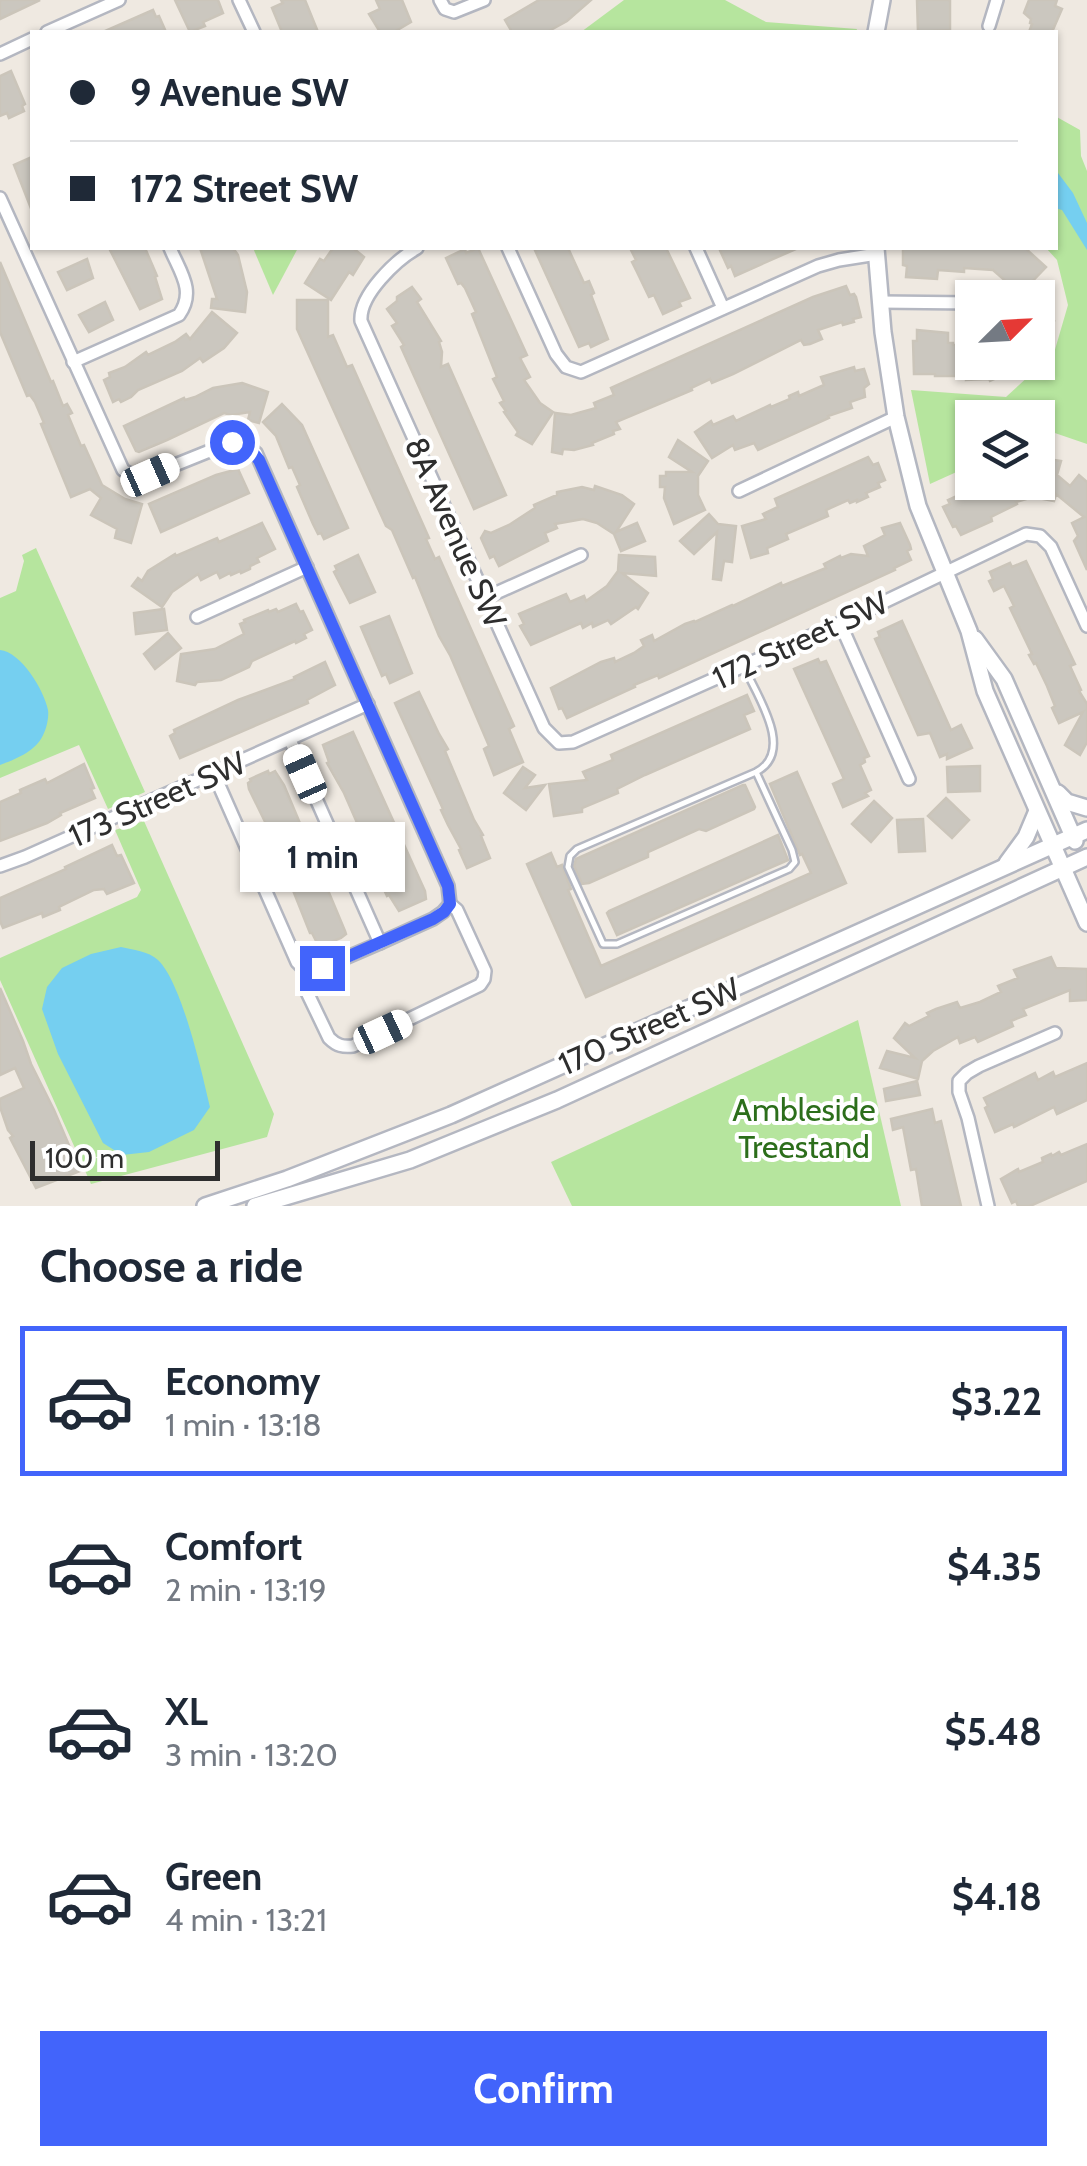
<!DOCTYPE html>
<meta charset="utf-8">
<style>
body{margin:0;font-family:Cabin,sans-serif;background:#f6f6f7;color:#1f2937;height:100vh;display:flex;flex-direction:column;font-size:38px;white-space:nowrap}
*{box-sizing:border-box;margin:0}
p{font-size:32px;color:#747a83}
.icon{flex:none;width:55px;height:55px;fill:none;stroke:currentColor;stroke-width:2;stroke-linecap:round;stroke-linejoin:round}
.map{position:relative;height:1206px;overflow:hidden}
.panel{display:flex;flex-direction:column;background:#fff;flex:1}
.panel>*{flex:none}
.guide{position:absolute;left:30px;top:30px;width:1028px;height:220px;border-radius:0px;box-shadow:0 2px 8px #0004;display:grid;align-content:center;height:220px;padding:0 40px;background:#fff}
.needle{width:65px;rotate:66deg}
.controls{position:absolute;left:955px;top:280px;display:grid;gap:20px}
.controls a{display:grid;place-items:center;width:100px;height:100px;border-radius:0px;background:#fff;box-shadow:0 2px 8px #0004;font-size:50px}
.scale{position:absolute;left:30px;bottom:25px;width:190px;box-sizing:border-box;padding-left:10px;border:5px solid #2e2e2e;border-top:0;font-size:28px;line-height:35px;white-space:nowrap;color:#2e2e2e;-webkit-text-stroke:8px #fff;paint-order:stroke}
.end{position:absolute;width:45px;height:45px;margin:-22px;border:12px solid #4264fb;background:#fff;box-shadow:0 0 0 5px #fff}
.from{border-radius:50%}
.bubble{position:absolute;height:70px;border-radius:0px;background:#fff;box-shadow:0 2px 8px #0004;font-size:32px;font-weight:700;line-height:70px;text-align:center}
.car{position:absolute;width:30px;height:60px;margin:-30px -15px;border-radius:12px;box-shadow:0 0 8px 2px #0007;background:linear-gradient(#fff 24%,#345 0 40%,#fff 0 76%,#345 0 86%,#fff 0)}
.guide b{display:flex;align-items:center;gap:35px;height:95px;font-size:38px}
.guide b+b{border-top:2px solid #e0e1e3}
.guide i{width:25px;height:25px;background:#1f2937}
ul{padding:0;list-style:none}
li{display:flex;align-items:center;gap:30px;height:150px;margin:0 20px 15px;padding:0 20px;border:5px solid transparent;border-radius:0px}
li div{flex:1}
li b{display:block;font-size:38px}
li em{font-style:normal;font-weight:700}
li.selected{border-color:#4264fb}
li>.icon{width:90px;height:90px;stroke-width:1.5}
h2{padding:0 40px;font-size:45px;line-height:120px}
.action{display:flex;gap:20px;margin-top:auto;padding:20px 40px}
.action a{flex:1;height:115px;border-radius:0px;background:#4264fb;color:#fff;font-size:40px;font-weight:700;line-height:115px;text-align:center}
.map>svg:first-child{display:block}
</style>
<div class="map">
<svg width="1087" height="1206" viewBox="0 0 1087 1206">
<rect width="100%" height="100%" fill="#efe9e1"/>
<!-- green -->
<g fill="#b6e59e">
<polygon points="624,0 725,0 766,22 857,29 856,32 695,32 694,30 689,32 581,32"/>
<polygon points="1055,116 1080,130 1081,156 1087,171 1087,444 1049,431 1038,436 1038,418 972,418 972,465 930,484 911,390 1006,397 1054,353 1068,305 1057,260 1046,248 1055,248"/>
<polygon points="253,248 298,248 273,295"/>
<polygon points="36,548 145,792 108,809 79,745 0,778 0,598 16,591 24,561 22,555"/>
<polygon points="144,821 274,1114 267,1137 91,1184 0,980 0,958 137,897 141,890 115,830"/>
<polygon points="858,1020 901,1206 572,1206 551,1162"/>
</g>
<!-- water -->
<g fill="#75cff0">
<polygon points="1055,169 1073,193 1087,223 1087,250 1062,210 1055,208"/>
<path d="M0,650C21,652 44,690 48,710C49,716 47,727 44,733C37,751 16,759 0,765Z"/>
<path d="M121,947C133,950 148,951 158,960C182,983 202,1073 210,1107L194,1130L149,1152L122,1155L103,1143L58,1054L42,1009L47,987L62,968L91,954Z"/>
</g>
<!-- building -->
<g fill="#cbc7bf" stroke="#cbc5ba" stroke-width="2.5">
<polygon points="0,0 40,0 0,19"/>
<polygon points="175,0 218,0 223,13 203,22 205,26 190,32"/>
<polygon points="281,0 305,0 318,32 282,32 272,8 283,3"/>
<polygon points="376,0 402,0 411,22 394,32 380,32 369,14 380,9"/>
<polygon points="539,0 591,0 567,21 547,32 512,32 505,20"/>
<polygon points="917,0 950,0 950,30 918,32"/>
<polygon points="1029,0 1057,0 1055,6 1062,9 1052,32 1029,32 1032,24 1030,23 1031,19 1024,13"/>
<polygon points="153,10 156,17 159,16 166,32 103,32"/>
<polygon points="11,71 25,104 22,106 24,111 9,118 7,113 0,116 0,76"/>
<polygon points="32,157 32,211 14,165"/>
<polygon points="109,248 145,248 157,276 155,277 162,299 140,309"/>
<polygon points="200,248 233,248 238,255 247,292 245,312 211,308 212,299 217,299"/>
<polygon points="333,248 353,248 364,257 353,275 349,272 331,300 305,283 320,259 324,261"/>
<polygon points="478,248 527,355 520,358 530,377 524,380 540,403 553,412 532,444 516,435 518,432 504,412 506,411 500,403 504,401 493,379 497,377 472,314 476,312 465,288 461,283 458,284 446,258 465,249 466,253"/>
<polygon points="534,248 568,248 584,283 589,281 594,293 591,295 608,339 591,347 589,343 579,347"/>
<polygon points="630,248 666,248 690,298 679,302 681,306 663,314 654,295 649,297 637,272 632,262 636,260"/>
<polygon points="719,248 798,248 735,276 731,266 728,268"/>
<polygon points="903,248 1025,248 1046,267 1026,288 1052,289 1051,320 1054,321 1049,343 1038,340 1038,298 1017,298 1017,291 993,270 964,268 964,272 938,270 937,279 906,277 907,266 903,265"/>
<polygon points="87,259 93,278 67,290 58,272"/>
<polygon points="0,262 51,382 53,381 63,406 67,404 72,413 68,415 81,446 84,445 102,485 125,499 142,504 131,543 115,538 117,529 91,515 101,498 90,489 71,497 41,424 44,423 35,402 30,395 27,396 0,332"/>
<polygon points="846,286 850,295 854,294 856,297 861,317 853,319 854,322 843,325 842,322 818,330 822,339 810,344 804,345 801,340 733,374 712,383 710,379 691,388 692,390 616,422 620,429 613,431 614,434 592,443 593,445 574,450 563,449 562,454 552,452 555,413 571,415 596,408 594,403 614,395 611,388 813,297"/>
<polygon points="412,287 421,299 417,302 441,341 439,342 442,352 441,367 448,364 506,495 474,509 401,347 404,345 392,326 397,323 387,309 397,301 397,297"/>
<polygon points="297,300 328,300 328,337 333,335 347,367 352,365 429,538 426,539 435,559 439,557 514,726 509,729 523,762 494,775 484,749 489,746 450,655 439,636 415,577 413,578 392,530 386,526 297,329"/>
<polygon points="105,302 113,320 89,332 79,315"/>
<polygon points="212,312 237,333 224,348 203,362 200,358 182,371 138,390 131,397 121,402 119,399 113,402 104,380 110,377 109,373 125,367 146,352 148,355 175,342 186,334 190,339"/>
<polygon points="917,330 948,333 948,343 953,343 953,345 971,345 972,362 1031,363 990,381 989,379 966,380 966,377 959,376 935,376 935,374 914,374 913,341 917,341"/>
<polygon points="854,367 855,371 864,369 869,384 864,388 865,397 850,402 852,408 828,416 829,418 758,450 754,443 735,450 733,445 712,458 695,432 711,421 713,425 733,416 736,421 770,405 771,407 790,399 789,396 798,392 799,396 824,385 821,377"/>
<polygon points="242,383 268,392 259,423 248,420 250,412 231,415 224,413 167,440 139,452 136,451 124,426 184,398 185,400 195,397 213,388"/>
<polygon points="282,404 302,425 348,528 324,539 321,533 318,534 313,524 297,487 300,485 292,467 289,468 276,436 263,422"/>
<polygon points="678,440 708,461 698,476 698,495 705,510 674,524 664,498 665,487 660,487 660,476 666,476 666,472 692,472 669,457"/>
<polygon points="868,457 873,465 878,463 885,480 878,483 880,487 866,493 868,497 857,502 857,500 850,503 848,500 826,510 828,516 786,534 788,539 767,548 768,553 751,558 742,526 766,519 763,514 778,507 775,499"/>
<polygon points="1041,458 1061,461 1057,475 1070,486 1079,475 1087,482 1087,570 1074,541 1078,536 1072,523 1084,517 1056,494 1054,501 1033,497 1016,502 1017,504 991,517 992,521 961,535 956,526 953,527 943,507 950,504 948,500 957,496 958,498 995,482 1038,482"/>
<polygon points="238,469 249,493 161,532 149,504 216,475"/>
<polygon points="595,486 622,495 634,504 616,532 637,523 645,541 621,551 614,534 597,523 583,519 555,524 557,528 545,533 548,541 499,566 494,556 490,558 481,538 485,531 491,533 509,525 535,508 534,505 557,495 557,492 582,487 594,490"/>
<polygon points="709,514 718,524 736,526 732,562 724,561 721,580 713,579 717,532 694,554 680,541"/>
<polygon points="262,523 275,549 257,558 259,562 250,566 250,569 241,573 240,571 231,575 230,573 220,578 217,572 201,580 198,574 172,592 162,607 132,586 138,578 142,581 148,571 175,554 176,556 217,538 219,542"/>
<polygon points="900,523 910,545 911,549 907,551 911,560 894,568 895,570 659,678 658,675 634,685 635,687 567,718 562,708 559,709 551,688 601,662 614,658 615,662 634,653 644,646 641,640 652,635 654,641 685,624 694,621 695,622 732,605 733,606 781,583 782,586 826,568 824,564 840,556 841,558 851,554 868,556 864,546 885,535 882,528"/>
<polygon points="358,555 375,592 350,603 334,572 337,570 335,566"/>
<polygon points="619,555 655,557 656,576 622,573 648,593 638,609 636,607 611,624 608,620 593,627 592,623 583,628 581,623 531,645 520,626 524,624 519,614 566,594 570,602 584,596 586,601 607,586 618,571"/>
<polygon points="1026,561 1075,664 1070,666 1081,690 1079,691 1087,704 1087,742 1080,755 1065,745 1083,712 1059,723 1052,708 1055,706 1047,686 1036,663 1034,664 1029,655 1032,654 1010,608 1014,606 1004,586 994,591 989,581 993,579 990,572 1010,563 1012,567"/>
<polygon points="296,604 300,612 303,611 312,630 304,634 306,638 296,643 295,641 252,661 249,667 221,680 197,682 195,685 177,681 181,654 215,649 244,634 240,624 245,622 244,620 268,610 269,612 276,609 278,612"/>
<polygon points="164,609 167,630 136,634 134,613"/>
<polygon points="389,616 412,673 390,683 386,674 382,676 361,627"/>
<polygon points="902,621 951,730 961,725 972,748 947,759 947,754 940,757 930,733 918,735 875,639 880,637 878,632"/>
<polygon points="168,633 181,648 155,669 144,654"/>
<polygon points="818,659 820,663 826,661 869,756 864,758 865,762 860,765 871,790 865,793 868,796 843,807 833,784 844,779 794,669"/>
<polygon points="325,662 335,685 307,700 308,703 180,758 170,736 175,733 174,730 238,700 295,679 294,677"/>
<polygon points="419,692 439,734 448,749 445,751 474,820 483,835 481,836 490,858 467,868 459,850 461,849 448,825 441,810 443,809 395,703"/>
<polygon points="747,695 754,711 744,715 750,729 645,775 617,789 618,793 582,808 582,812 554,816 549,784 587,780 583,772 613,760 611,755"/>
<polygon points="353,732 425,891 426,899 399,911 389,895 387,896 381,883 383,882 344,793 327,763 329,762 323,745"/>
<polygon points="84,764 94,788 91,789 95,798 60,813 61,815 47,823 0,841 0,802 21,793 20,790 45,779 47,783"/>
<polygon points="980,766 980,791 948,792 947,767"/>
<polygon points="523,767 535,775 525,788 545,785 526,810 504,793"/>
<polygon points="268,771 269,774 275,771 284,785 345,931 346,934 341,938 319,947 312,933 310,933 269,830 249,789 248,783 251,781 250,779"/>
<polygon points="797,772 846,883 586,997 527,864 551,853 557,867 562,865 571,889 568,890 601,966 811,873 802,854 800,855 770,784"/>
<polygon points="743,785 745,785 755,807 754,809 706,831 699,829 648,852 648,857 589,883 582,884 574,866 576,859"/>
<polygon points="946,798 969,820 952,838 928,816"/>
<polygon points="874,801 892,818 871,842 852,824"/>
<polygon points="923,819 925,851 899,852 897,820"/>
<polygon points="778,835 788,860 617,935 607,913 609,911"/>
<polygon points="112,845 117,856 121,855 134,883 107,894 104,889 94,890 59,907 60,910 43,917 42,913 3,928 0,921 0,898 66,869 65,867"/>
<polygon points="1051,957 1056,968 1087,969 1087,1000 1070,1001 1070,990 1023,1009 1026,1015 1011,1021 1013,1026 978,1042 975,1037 960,1043 958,1037 933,1051 922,1061 918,1079 880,1068 887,1051 915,1058 894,1038 905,1023 909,1026 929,1016 927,1013 936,1009 957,1002 960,1008 980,1002 1001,992 998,986 1018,978 1014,970"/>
<polygon points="0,988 23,1041 31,1064 54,1110 80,1171 36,1188 10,1138 13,1136 8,1130 0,1107 0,1099 24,1088 15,1068 0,1075"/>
<polygon points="1087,1063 1087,1100 1057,1114 1054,1107 1014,1127 1013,1124 995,1132 985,1108 988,1106 984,1098 1035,1073 1038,1080 1053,1072 1055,1077"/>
<polygon points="917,1081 920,1095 886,1101 884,1089"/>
<polygon points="932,1109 935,1123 941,1121 961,1206 922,1206 916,1169 911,1170 903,1127 893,1130 891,1119"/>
<polygon points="1087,1144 1087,1181 1030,1206 1018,1206 1016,1201 1012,1203 1001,1179 1018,1169 1019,1172 1043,1162 1042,1158 1051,1154 1052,1156 1059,1152 1061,1155"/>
</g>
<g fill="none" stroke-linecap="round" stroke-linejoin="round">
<defs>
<path id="lane" d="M745,669C758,697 795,752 756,772L577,849L570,856L568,867L603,944H617L789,869L795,862L792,850L756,772"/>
<g id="street">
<polyline points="239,0 254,32"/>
<polyline points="440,0 445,9 454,12 484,0"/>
<polyline points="989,26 997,0"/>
<polyline points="47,32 119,0"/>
<polyline points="0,54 32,39"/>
<polyline points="0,198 123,470 136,477 150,475 232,442 246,445 256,453 448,886 450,904"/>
<path d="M417,248C396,260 359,295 361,321L544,728L559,743L573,742L840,623L1026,534L1040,536L1051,547L1087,626"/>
<polyline points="508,248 556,354 566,367 581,372 818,266 839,260 877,254"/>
<polyline points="696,248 723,308"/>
<polyline points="880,302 972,303"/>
<path d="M73,362L179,315C196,291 180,272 170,248"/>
<polyline points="739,491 896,417"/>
<polyline points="485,598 581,555"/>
<polyline points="197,617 307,567"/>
<polyline points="840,623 909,779"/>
<polyline points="290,740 380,943"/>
<path d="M214,774L297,962L303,968L305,988L329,1038C337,1046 343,1047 353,1046L480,985L484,979L485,971L457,910L450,904"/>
<polyline points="0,866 25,857 368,704"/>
<polyline points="303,968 322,968 380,943 433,919 443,912 450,904"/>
<polyline points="988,1206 968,1118 959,1092 959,1081 967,1073 979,1066 1055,1033"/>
</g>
<g id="secondary">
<polyline points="876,32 882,0"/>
<polyline points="876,248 883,332 896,417 918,506 969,631 985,691 1087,923"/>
<polyline points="975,639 1004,679 1075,841"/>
<polyline points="1058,793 1067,802 1087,808"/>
<polyline points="1007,863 1026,837 1037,811"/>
<polyline points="205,1206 287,1179 451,1115 1087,830"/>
<polyline points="255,1206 410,1160 557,1100 1087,857"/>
</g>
</defs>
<!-- lane casing -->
<use href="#lane" stroke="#b4b7c1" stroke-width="10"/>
<!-- street casing -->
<use href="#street" stroke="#b4b7c1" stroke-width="16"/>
<!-- secondary casing -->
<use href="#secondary" stroke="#b4b7c1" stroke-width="20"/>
<!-- lane -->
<use href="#lane" stroke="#fff" stroke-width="5"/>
<!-- street -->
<use href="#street" stroke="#fff" stroke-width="11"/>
<!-- secondary -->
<use href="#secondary" stroke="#fff" stroke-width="15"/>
</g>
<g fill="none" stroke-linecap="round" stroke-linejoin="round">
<!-- route -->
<polyline stroke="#4264fb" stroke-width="12" points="232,442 246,445 259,460 448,886 450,904 444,912 433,919 322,968"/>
</g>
<g text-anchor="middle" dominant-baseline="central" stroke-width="8" stroke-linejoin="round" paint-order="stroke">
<!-- street labels -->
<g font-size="32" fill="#2e2e2e" stroke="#fff">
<text transform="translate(456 532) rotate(66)">8A Avenue SW</text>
<text transform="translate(800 640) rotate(-25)">172 Street SW</text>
<text transform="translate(157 799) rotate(-24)">173 Street SW</text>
<text transform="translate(649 1026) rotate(-24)">170 Street SW</text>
</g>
<!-- park labels -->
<g font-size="32" fill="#2c6e1b" stroke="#fff">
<text x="804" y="1109">Ambleside<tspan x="804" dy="37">Treestand</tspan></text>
</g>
</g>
</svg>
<div class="controls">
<a><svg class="needle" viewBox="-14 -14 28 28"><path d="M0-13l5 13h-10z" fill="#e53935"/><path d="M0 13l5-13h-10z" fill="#747a83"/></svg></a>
<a><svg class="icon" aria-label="layers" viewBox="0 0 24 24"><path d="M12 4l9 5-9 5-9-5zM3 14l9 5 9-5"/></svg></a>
</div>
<div class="scale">100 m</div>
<i class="end from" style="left:232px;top:442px"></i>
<i class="end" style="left:322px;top:968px"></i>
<div class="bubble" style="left:240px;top:822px;width:165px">1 min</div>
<i class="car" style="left:150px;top:475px;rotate:66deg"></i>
<i class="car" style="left:305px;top:774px;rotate:336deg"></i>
<i class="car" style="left:383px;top:1032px;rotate:65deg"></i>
<div class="guide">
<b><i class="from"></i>9 Avenue SW</b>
<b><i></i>172 Street SW</b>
</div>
</div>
<section class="panel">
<h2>Choose a ride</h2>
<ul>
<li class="selected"><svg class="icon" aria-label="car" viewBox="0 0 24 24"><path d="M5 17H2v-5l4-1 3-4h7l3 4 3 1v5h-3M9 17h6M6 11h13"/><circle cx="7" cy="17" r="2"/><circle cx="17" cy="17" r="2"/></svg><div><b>Economy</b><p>1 min · 13:18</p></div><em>$3.22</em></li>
<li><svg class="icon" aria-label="car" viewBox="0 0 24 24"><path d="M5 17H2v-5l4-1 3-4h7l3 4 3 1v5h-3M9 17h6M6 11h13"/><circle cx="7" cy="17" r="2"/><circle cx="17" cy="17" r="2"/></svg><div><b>Comfort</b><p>2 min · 13:19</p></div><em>$4.35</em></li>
<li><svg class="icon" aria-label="car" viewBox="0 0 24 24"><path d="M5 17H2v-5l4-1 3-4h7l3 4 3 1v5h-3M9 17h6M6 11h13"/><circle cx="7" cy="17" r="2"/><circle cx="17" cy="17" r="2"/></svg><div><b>XL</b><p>3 min · 13:20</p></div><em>$5.48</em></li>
<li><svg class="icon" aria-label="car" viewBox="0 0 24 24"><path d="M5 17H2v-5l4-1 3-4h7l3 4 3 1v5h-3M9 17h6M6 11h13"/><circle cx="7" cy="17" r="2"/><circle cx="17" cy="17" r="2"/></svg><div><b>Green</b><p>4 min · 13:21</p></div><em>$4.18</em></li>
</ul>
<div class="action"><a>Confirm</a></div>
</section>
